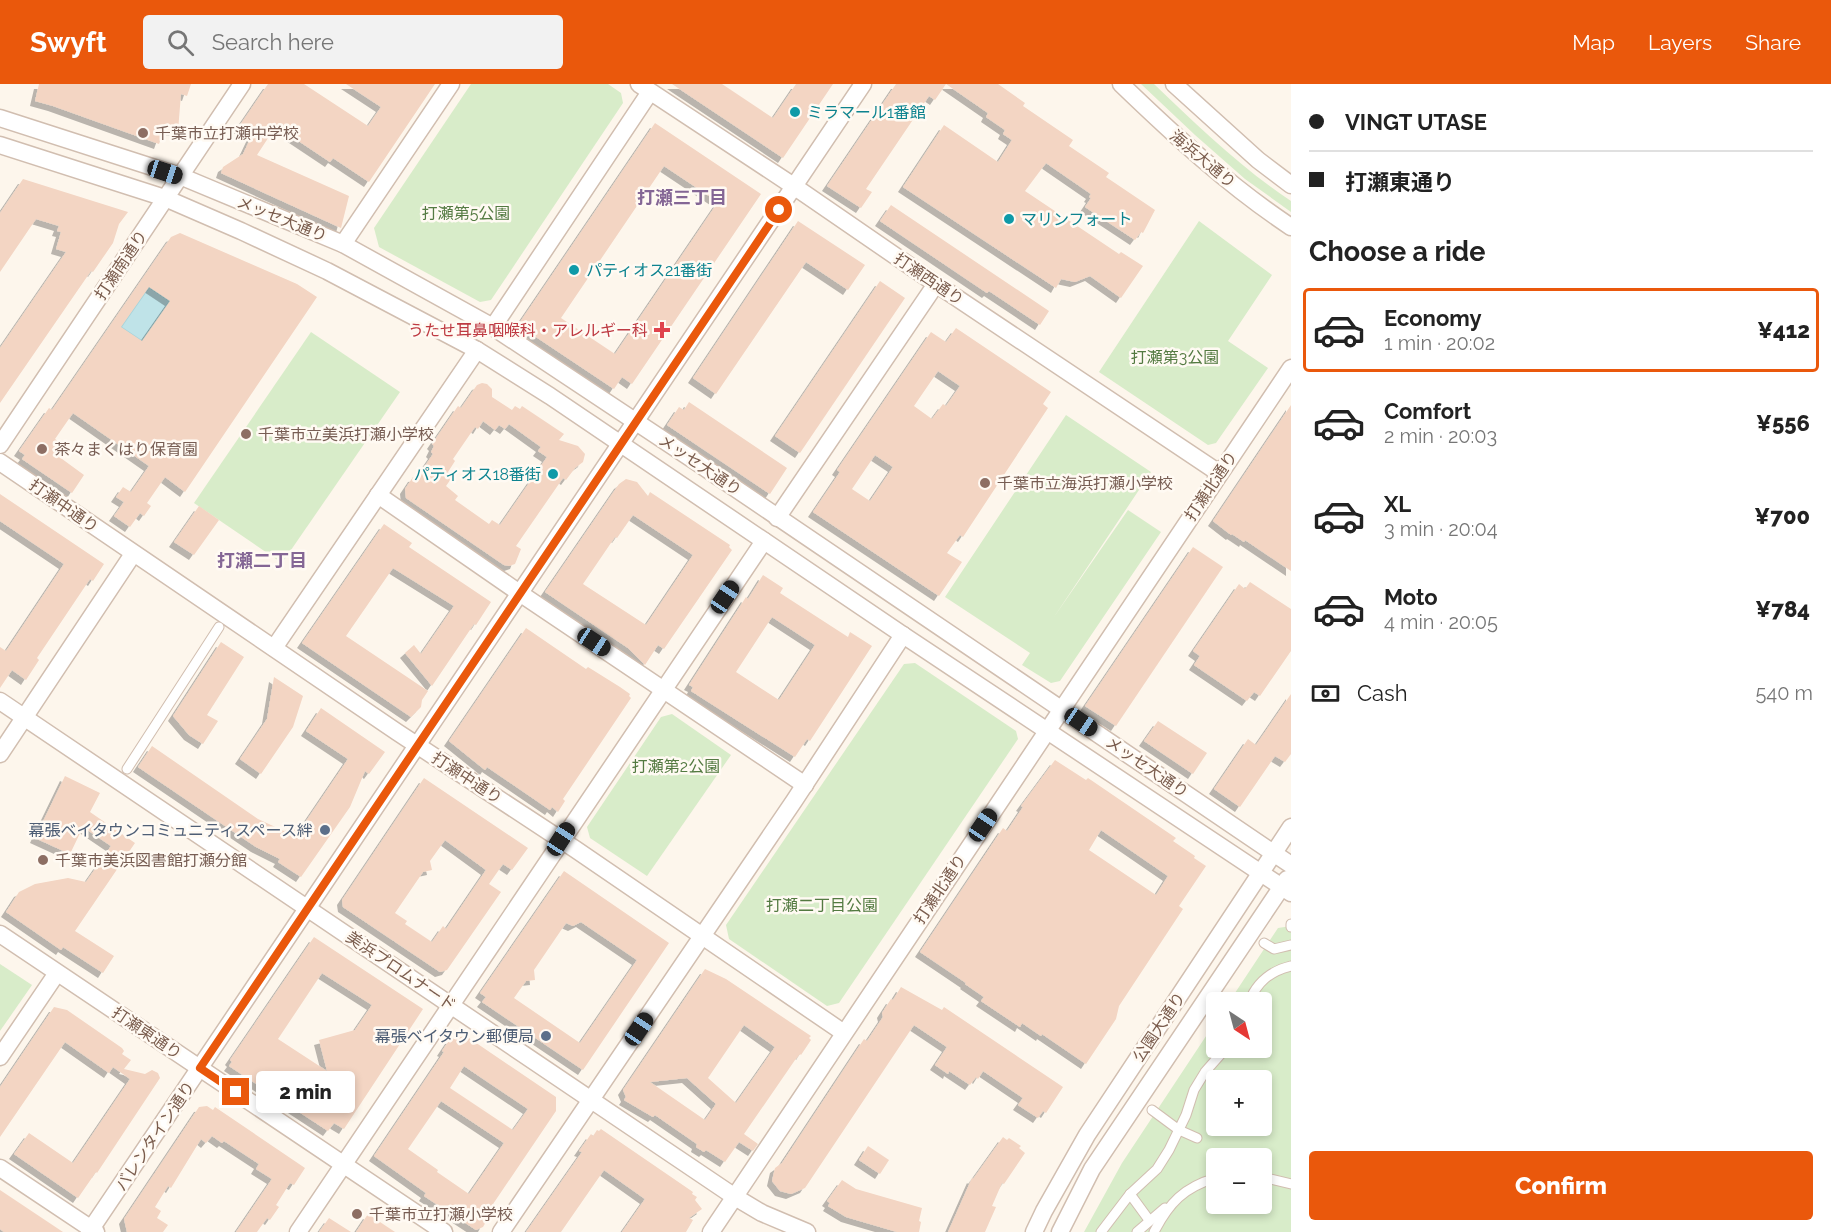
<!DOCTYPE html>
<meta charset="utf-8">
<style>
body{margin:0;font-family:Raleway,"Noto Sans JP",sans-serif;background:#f2f2f2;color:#222;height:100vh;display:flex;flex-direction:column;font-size:22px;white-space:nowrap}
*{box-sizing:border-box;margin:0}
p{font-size:20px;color:#767676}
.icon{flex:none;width:33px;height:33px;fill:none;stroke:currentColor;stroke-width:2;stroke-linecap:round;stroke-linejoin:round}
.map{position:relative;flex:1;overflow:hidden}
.panel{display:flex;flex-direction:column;background:#fff;width:540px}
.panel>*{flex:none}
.top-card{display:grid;align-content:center;height:132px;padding:0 18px;background:#fff}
.needle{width:39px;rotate:144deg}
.buttons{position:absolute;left:1206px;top:908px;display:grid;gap:12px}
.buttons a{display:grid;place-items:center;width:66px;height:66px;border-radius:6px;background:#fff;box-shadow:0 3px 9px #0003;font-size:30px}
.end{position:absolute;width:27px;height:27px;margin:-14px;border:8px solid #ea580c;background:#fff;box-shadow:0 0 0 3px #fff}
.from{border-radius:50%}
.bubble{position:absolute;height:42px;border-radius:6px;background:#fff;box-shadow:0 3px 9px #0003;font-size:20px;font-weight:800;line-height:42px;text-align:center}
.car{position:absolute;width:18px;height:36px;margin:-18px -9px;border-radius:8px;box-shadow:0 0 4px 2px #0007;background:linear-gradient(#222 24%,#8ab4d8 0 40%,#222 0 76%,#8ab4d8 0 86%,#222 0)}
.top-card b{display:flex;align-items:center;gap:21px;height:57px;font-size:22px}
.top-card b+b{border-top:2px solid #e0e0e0}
.top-card i{width:15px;height:15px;background:#222}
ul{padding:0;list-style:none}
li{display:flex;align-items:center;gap:18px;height:84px;margin:0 12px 9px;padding:0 6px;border:3px solid transparent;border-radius:6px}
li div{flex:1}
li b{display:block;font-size:22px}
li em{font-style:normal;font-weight:800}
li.current{border-color:#ea580c}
li>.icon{width:54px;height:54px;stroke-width:1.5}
h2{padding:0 18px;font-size:27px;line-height:72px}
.pay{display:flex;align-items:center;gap:15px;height:66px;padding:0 18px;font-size:22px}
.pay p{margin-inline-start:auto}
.cta{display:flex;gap:12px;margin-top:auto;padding:12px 18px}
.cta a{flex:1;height:69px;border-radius:6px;background:#ea580c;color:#fff;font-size:24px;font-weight:800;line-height:69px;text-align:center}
header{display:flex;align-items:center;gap:36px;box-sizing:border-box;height:84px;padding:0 30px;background:#ea580c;color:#fff}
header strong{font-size:28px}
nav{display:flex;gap:33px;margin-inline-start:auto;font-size:21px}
.search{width:420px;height:54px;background:#f2f2f2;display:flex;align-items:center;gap:15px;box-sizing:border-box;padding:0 21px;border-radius:6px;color:#767676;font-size:22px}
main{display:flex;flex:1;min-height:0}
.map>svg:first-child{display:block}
</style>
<header>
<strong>Swyft</strong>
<div class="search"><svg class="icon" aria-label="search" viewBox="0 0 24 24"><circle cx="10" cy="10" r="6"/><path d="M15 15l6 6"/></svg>Search here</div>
<nav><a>Map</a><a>Layers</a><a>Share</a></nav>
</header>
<main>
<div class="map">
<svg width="1291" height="1148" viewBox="0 0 1291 1148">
<defs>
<filter id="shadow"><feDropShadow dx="-5" dy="5" stdDeviation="0" flood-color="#0004"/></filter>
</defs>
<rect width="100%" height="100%" fill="#fdf6ec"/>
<!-- green -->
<g fill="#d8ecc9" fill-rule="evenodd">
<polygon points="471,0 608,0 621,9 623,19 491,216 480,218 379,163 374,144"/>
<path d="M1141,0H1154C1197,41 1241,84 1291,117V128L1245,95L1195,51Z"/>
<polygon points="1199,137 1272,191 1228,257 1268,284 1216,359 1208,361 1099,288"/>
<polygon points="311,248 400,308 282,479 194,419"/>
<polygon points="1066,331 1151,388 1054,533 1128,426 1161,448 1060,597 1051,599 1022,581 1030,569 945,513"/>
<polygon points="915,579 1016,647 1018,655 839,919 827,922 729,855 726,841 904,580"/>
<polygon points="672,630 731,671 647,792 590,754 587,743 661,633"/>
<path d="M1291,842V1148H1084L1122,1079L1216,937V963H1262V918H1229L1278,844ZM1216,996H1262V1041H1216ZM1216,1074H1262V1119H1216Z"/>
<polygon points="0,880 32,901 0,947"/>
</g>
<!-- water -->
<polygon fill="#bfe3e8" stroke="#a5d3da" stroke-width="1.5" points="149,203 170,217 142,257 121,243"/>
<!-- building -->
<g fill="#f3d5c3" fill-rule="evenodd" filter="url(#shadow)">
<polygon points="39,0 191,0 187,12 181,10 178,47 164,46 159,60 53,22 35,17"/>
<polygon points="268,0 304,0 368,42 381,23 346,0 435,0 369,98 333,74 330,78 276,42 257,71 349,112 341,144 221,89 223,83 243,70 252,51 238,44"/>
<polygon points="672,0 722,0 773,34 796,0 833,0 783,74"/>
<polygon points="896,0 946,0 935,16 929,12 866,105 872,108 861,124 827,102"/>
<polygon points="946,0 998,0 1025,19 1023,22 1073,56 1069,62 1109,89 1106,93 1155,126 1143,149 1141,148 1135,156 1085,123 1091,114 1089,113 1091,110 1046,79 1025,107 1119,170 1121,168 1143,182 1121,214 1090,192 1075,198 1061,195 1056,204 903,103 944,41 998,78 1012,56 1003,50 1005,46 986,33 988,29"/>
<path d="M655,39L761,110L632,300L622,293L614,305L518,241ZM664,82L718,118L615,270L561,234Z"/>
<polygon points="23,95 128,128 119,140 113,159 93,188 91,187 0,319 0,264 66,168 56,165 61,148 57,147 59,142 36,135 0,188 0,129"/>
<polygon points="891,121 1049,227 1040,241 989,207 987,209 880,137"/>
<polygon points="798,137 865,181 848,206 806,178 716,310 693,294"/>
<path d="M180,149L297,200L317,213L185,408L165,393L147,419L151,422L144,432L140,429L130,443L114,432L124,418L116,413L123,403L131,408L149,382L73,329L55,355L65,362L58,372L84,391L72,409L22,375L25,371L19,367L49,324L52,326L171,153ZM149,203L170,217L142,257L121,243Z"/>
<polygon points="880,197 905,214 800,369 775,352"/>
<path d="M956,244L1051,308L1043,320L1048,324L963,453L960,451L947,469L962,478L939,512L813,428L840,388L837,386L931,248L946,258ZM938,287L960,302L946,322L943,320L932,335L914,322ZM875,371L893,383L870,417L852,405Z"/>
<path d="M482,299L487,300L492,305V313L512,326L515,322L520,325L522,322L564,350L559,356L578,362L585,370L583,378L575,384L566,396L563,394L516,462L521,465L515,480L509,482L504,481L406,414L405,405L413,393L418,392L433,370L431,368L434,362L432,360L458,322L461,324L477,301ZM483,337L495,346L499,341L505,345L509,340L541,363L538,367L547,373L500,441L492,436L489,440L455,416L458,412L446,402L453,392L448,388L455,377L453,375L475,343L478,345Z"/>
<polygon points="689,318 787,384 770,410 667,341 679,323 684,326"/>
<polygon points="1291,321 1291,487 1245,456 1244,458 1232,450 1231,451 1213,437"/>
<path d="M626,395L637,398L648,412L650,408L730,461L729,463L732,466L664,565L658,561L645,581L628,564L545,508L619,400ZM633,431L693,471L646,541L583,500L615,453L617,454Z"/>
<polygon points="0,410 104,480 93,497 90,495 37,574 39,576 26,596 12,586 0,604 0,563 6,567 64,480 0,437"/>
<polygon points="199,422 219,436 194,471 174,458"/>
<polygon points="384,440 412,459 409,463 491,518 476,541 474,540 432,602 405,569 414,561 421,570 454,522 393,484 346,552 428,607 422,616 421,623 411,633 302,559"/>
<polygon points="1193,463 1223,483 1116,642 1085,622"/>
<path d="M763,491L783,504L780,509L848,553L850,548L872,562L810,657L807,655L795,673L691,607L693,603L689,601L746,513L748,515ZM772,533L815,561L779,616L736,588Z"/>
<polygon points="1250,498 1291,525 1291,567 1260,612 1254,608 1247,617 1194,581 1200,572 1193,567 1239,500 1245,505"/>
<polygon points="526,544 586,585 588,583 620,603 630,610 629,612 631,614 563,715 565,717 558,728 552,723 550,726 487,683 485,686 449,657"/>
<polygon points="221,558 244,573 207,631 218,637 203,660 189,651 173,632"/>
<polygon points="274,593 303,612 293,643 261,690 240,675 267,635"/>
<polygon points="1291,610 1291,670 1285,678 1275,672 1240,723 1214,705 1248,655 1256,661"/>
<polygon points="321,624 385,668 369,690 365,687 350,723 301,793 278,778 280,775 256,763 138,683 152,662 258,735 284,747 304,740 348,675 306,647"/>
<polygon points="1158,637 1207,669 1193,690 1144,657"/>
<path d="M1055,676L1086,696L1088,694L1176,754L1173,757L1195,772L1194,774L1206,782L1179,822L1183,825L1119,922L1116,935L1086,980L1042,950L1041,952L1022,939L1020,943L981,917L984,913L965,900L966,899L920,868L1003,744L1007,747L1023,723L1021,722ZM1101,746L1168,792L1156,811L1089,766Z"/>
<polygon points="65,692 100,709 90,728 135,759 75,847 114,872 103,889 63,863 61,866 6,828 19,808 35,800 68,794 86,798 111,762 83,743 70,770 35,754"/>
<path d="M424,694L528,764L512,786L503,780L489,800L501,808L447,886L440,888L343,823L342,816ZM445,756L486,786L446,845L443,842L432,858L405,840L407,837L395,829L423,788L432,786L430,777Z"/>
<path d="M564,787L669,859L583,986L482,918L486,913L480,909ZM581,838L637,876L580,959L514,914L526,897L535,896L534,886L566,839L573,842Z"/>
<path d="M314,853L423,925L344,1045L334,1039L328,1047L229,982L232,978L230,976ZM322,889L372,921L355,946L319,956L327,987L278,955Z"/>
<path d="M705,885L726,895L790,938L811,952L809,954L811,956L801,971L800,970L795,976L744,1050L758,1060L753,1067L739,1058L725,1078L706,1066L704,1068L696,1063L697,1060L655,1031L653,1033L624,1016L626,1013L623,1006ZM744,941L775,963L736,1019L708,994ZM687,994L716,1020L705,1036L650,998Z"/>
<polygon points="901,903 942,926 944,923 1063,1003 1046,1029 1043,1027 1038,1034 1018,1021 1023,1014 983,987 978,995 976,993 970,1001 949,987 948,990 935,981 947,963 914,941 805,1104 791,1110 780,1107 772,1097 775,1084 782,1079 864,955 867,957 883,933 882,929 891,915 893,916"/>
<polygon points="54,923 67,926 122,964 124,967 122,970 131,976 124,985 145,990 152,986 158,989 160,994 97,1089 96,1088 78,1114 14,1070 29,1049 73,1079 130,995 113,983 109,989 65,958 0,1053 0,1003"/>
<path d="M466,952L556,1013V1027L489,1126L492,1127L483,1143L476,1146L424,1112L426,1109L374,1072L444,968L442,967L450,955ZM464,982L528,1025L513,1046L450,1004ZM441,1017L504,1059L469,1110L437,1088L438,1086L408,1065Z"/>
<polygon points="207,1022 213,1026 215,1023 305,1084 294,1101 290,1099 276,1121 279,1123 270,1136 267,1134 257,1148 236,1148 272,1095 256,1085 259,1080 224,1057 222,1059 212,1052 206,1059 201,1055 171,1104 168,1102 155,1123 161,1127 157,1134 168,1141 163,1148 127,1148 124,1135 199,1023"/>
<polygon points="601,1045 693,1108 692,1110 697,1113 695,1116 702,1125 689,1134 693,1136 686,1148 622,1148 645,1115 604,1086 561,1148 526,1148 582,1068 579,1067 591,1050 593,1052 597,1046 599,1047"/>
<polygon points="1003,1053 1007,1056 1009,1054 1021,1062 1019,1064 1025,1069 1004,1100 1002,1099 992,1122 996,1123 985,1148 948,1148 972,1094 973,1095"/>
<polygon points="868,1062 889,1076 880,1090 859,1076"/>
<polygon points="842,1096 856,1105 922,1124 919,1137 921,1138 919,1148 897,1148 846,1133 828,1122 830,1119 827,1117"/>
<polygon points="0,1106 63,1148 4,1148 0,1145"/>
<polygon points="368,1130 395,1148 356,1148"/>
<polygon points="329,1134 351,1148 319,1148"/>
</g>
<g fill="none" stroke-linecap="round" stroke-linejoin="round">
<defs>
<g id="pedestrian">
<polyline points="127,685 219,543"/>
<polyline points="1291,840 1291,843"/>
<polyline points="1264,859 1274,865 1291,861"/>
<path d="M1249,918C1257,898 1270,887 1291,882"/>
<polyline points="1152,1026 1179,1046 1197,1054"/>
<polyline points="1222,1073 1222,1074"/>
<polyline points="1262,1093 1291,1100"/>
<polyline points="1130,1110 1149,1136"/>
<polyline points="1101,1148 1130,1110 1157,1085 1169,1066 1186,1031 1194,1006 1205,988 1227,963"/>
<polyline points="1137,1148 1165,1124"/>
<path d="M1154,1148C1169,1119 1184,1103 1216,1094"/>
</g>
<g id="tertiary">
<polyline points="639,0 795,103 936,200 1219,389"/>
<path d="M1121,0C1175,52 1229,102 1291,143"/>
<polyline points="1174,0 1258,76 1291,101"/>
<polyline points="0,34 180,92 343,160 493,243 695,377 1291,781"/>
<polyline points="0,61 165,114 241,147 327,187 477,266 550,312 903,551 1291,809"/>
<polyline points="343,160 451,0"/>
<polyline points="493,243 650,8"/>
<polyline points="0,361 242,0"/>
<polyline points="0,378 397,648 575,765 844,949"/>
<polyline points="378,411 521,510 805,701"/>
<polyline points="777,434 936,200"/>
<polyline points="274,564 477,266"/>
<polyline points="0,617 735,1113 762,1129 807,1148"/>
<polyline points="0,670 133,470"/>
<polyline points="0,850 444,1148"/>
<polyline points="0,973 57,889"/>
<polyline points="0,1084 96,1148"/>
<polyline points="89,1148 863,0"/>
<polyline points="298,1148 764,457"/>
<polyline points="501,1148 794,717 903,551"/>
<polyline points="711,1148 1291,284"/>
<polyline points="1034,1148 1044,1127 1087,1051 1291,743"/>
<polyline points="1060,1148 1092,1085 1287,795"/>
</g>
</defs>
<!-- pedestrian casing -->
<use href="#pedestrian" stroke="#d1beb0" stroke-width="11"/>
<!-- tertiary casing -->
<use href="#tertiary" stroke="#d1beb0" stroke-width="19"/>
<!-- pedestrian -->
<use href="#pedestrian" stroke="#fff" stroke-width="9"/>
<!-- tertiary -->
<use href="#tertiary" stroke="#fff" stroke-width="16"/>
</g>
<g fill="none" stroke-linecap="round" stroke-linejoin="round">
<!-- route -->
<polyline stroke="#ea580c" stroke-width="8" points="236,1008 200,984 779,126"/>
</g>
<!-- markers -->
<g fill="#0f9aa8" stroke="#fffaf3" stroke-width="2">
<circle cx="795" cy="28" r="6"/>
<circle cx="1009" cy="135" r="6"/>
<circle cx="574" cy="186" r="6"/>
<circle cx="553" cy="390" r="6"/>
</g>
<g fill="#8d6e63" stroke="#fffaf3" stroke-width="2">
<circle cx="143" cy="49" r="6"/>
<circle cx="246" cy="350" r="6"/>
<circle cx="42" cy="365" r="6"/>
<circle cx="985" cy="399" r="6"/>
<circle cx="43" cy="776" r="6"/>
<circle cx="357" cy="1130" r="6"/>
</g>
<path fill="#e0444e" stroke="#fffaf3" stroke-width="2" d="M659 237h6v6h6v6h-6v6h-6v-6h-6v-6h6z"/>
<g fill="#5c6f8a" stroke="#fffaf3" stroke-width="2">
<circle cx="325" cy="746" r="6"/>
<circle cx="546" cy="952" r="6"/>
</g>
<g text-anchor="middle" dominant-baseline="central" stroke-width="5" stroke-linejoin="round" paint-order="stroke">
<!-- culture labels -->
<g font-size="16" fill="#0d838f" stroke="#fffaf3" text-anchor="start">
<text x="807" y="28">ミラマール1番館</text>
<text x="1021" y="135">マリンフォート</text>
<text x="586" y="186">パティオス21番街</text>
<text x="541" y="390" text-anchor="end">パティオス18番街</text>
</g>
<!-- education labels -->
<g font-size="16" fill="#785e54" stroke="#fffaf3" text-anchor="start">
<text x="155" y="49">千葉市立打瀬中学校</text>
<text x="258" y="350">千葉市立美浜打瀬小学校</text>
<text x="54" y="365">茶々まくはり保育園</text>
<text x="997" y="399">千葉市立海浜打瀬小学校</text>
<text x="55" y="776">千葉市美浜図書館打瀬分館</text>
<text x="369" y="1130">千葉市立打瀬小学校</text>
</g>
<!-- street labels -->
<g font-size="16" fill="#7a5c4d" stroke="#fffaf3">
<text transform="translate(1203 75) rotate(40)">海浜大通り</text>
<text transform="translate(282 135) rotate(22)">メッセ大通り</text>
<text transform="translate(121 181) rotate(-56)">打瀬南通り</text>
<text transform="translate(929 195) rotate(34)">打瀬西通り</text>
<text transform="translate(700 381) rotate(34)">メッセ大通り</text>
<text transform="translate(1211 402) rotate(-56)">打瀬北通り</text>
<text transform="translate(64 422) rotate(35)">打瀬中通り</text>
<text transform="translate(1147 683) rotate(34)">メッセ大通り</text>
<text transform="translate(467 694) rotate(33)">打瀬中通り</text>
<text transform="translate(940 805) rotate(-56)">打瀬北通り</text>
<text transform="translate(401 887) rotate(34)">美浜プロムナード</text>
<text transform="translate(1159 943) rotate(-56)">公園大通り</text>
<text transform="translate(147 949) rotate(34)">打瀬東通り</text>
<text transform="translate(155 1052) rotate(-56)">バレンタイン通り</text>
</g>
<!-- park labels -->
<g font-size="16" fill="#537a41" stroke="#fffaf3">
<text x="466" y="129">打瀬第5公園</text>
<text x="1175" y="273">打瀬第3公園</text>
<text x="676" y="682">打瀬第2公園</text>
<text x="822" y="821">打瀬二丁目公園</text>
</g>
<!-- health labels -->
<g font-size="16" fill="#be3a42" stroke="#fffaf3" text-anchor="end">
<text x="648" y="246">うたせ耳鼻咽喉科・アレルギー科</text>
</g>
<!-- service labels -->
<g font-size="16" fill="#4e5e75" stroke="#fffaf3" text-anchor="end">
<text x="313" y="746">幕張ベイタウンコミュニティスペース絆</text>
<text x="534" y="952">幕張ベイタウン郵便局</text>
</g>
<!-- neighbourhood labels -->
<g font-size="18" font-weight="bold" fill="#846695" stroke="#fffaf3">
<text x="682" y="113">打瀬三丁目</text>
<text x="262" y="476">打瀬二丁目</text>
</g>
</g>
</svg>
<div class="buttons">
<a><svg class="needle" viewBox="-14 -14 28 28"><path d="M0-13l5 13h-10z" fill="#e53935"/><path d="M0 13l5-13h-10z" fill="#767676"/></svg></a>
<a>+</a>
<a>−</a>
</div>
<i class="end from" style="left:779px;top:126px"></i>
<i class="end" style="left:236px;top:1008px"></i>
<div class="bubble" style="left:256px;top:987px;width:99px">2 min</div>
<i class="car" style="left:165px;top:88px;rotate:108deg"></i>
<i class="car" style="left:725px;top:513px;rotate:34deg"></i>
<i class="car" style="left:594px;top:558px;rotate:123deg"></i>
<i class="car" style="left:1081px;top:638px;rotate:124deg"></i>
<i class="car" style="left:983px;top:741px;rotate:34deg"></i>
<i class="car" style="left:561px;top:755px;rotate:33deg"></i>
<i class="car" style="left:639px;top:945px;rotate:34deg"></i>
</div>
<section class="panel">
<div class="top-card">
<b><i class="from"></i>VINGT UTASE</b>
<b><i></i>打瀬東通り</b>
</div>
<h2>Choose a ride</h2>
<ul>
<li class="current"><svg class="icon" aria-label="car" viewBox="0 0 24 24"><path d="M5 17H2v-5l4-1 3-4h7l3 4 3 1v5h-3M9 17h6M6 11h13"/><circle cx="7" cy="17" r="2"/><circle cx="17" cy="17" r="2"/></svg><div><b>Economy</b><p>1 min · 20:02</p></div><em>¥412</em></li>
<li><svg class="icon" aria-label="car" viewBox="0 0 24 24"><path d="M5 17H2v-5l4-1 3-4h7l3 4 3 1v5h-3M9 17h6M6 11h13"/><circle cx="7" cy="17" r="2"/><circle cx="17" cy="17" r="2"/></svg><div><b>Comfort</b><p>2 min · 20:03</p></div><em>¥556</em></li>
<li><svg class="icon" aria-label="car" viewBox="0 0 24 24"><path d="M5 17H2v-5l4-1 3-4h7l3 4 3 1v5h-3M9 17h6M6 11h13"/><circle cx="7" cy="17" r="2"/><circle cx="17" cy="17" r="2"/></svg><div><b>XL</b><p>3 min · 20:04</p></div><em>¥700</em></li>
<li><svg class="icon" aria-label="car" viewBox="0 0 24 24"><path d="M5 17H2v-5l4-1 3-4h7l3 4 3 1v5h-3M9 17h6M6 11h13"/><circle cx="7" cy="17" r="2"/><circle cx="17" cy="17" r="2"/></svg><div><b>Moto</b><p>4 min · 20:05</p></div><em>¥784</em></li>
</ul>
<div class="pay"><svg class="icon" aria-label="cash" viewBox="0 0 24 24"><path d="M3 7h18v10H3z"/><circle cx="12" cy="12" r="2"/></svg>Cash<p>540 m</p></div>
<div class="cta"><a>Confirm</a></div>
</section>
</main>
